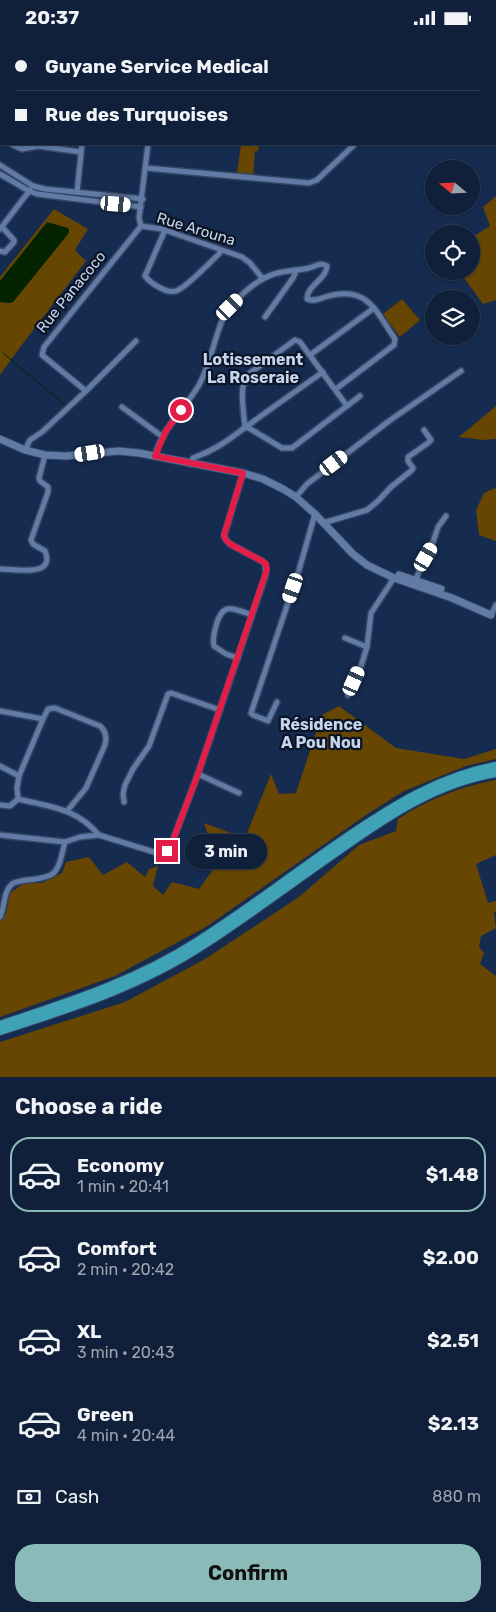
<!DOCTYPE html>
<meta charset="utf-8">
<style>
body{margin:0;font-family:Rubik,sans-serif;background:#1e2d46;color:#f1f3f6;height:100vh;display:flex;flex-direction:column;font-size:19px;white-space:nowrap}
*{box-sizing:border-box;margin:0}
p{font-size:16px;color:#9ca3af}
.icon{flex:none;width:28px;height:28px;fill:none;stroke:currentColor;stroke-width:2;stroke-linecap:round;stroke-linejoin:round}
.map{position:relative;height:1042px;overflow:hidden}
.panel{display:flex;flex-direction:column;background:#10203b;flex:1}
.panel>*{flex:none}
.guide{position:absolute;left:0px;top:0px;width:496px;height:110px;box-shadow:0 1px 4px #0004,0 0 0 1px #303e55;display:grid;align-content:center;height:110px;padding:0 15px;background:#10203b}
.needle{width:32px;rotate:289deg}
.tools{position:absolute;left:425px;top:125px;display:grid;gap:10px}
.tools a{display:grid;place-items:center;width:55px;height:55px;border-radius:50%;background:#10203b;box-shadow:0 1px 4px #0004,0 0 0 1px #303e55;font-size:25px}
.end{position:absolute;width:22px;height:22px;margin:-11px;border:6px solid #e11d48;background:#fff;box-shadow:0 0 0 2px #fff}
.from{border-radius:50%}
.bubble{position:absolute;height:35px;border-radius:18px;background:#10203b;box-shadow:0 1px 4px #0004,0 0 0 1px #303e55;font-size:16px;font-weight:700;line-height:35px;text-align:center}
.car{position:absolute;width:15px;height:30px;margin:-15px -8px;border-radius:6px;box-shadow:0 0 4px 1px #0007;background:linear-gradient(#fff 24%,#345 0 40%,#fff 0 76%,#345 0 86%,#fff 0)}
.guide b{display:flex;align-items:center;gap:18px;height:48px;font-size:19px}
.guide b+b{border-top:1px solid #303e55}
.guide i{width:12px;height:12px;background:#f1f3f6}
ul{padding:0;list-style:none}
li{display:flex;align-items:center;gap:15px;height:75px;margin:0 10px 8px;padding:0 5px;border:2px solid transparent;border-radius:20px}
li div{flex:1}
li b{display:block;font-size:19px}
li em{font-style:normal;font-weight:700}
li.on{border-color:#8bbbb9}
li>.icon{width:45px;height:45px;stroke-width:1.5}
h2{padding:0 15px;font-size:22px;line-height:60px}
.pay{display:flex;align-items:center;gap:12px;height:55px;padding:0 15px;font-size:19px}
.pay p{margin-inline-start:auto}
.primary-button{display:flex;gap:10px;margin-top:auto;padding:10px 15px}
.primary-button a{flex:1;height:58px;border-radius:20px;background:#8bbbb9;color:#111;font-size:20px;font-weight:700;line-height:58px;text-align:center}
.status{display:flex;justify-content:space-between;align-items:center;height:35px;padding:0 25px;background:#10203b;direction:ltr}
.status svg{height:14px;fill:currentColor}
.map>svg:first-child{display:block}
</style>
<div class="status"><b>20:37</b><svg viewBox="0 0 49 12"><path d="M0 12V9h3v3zM5 12V6h3v6zM10 12V3h3v9zM15 12V0h3v12zM26 1h20v11H26zM47 4h2v5h-2z"/></svg></div>
<div class="map">
<svg width="496" height="1042" viewBox="0 0 496 1042">
<rect width="100%" height="100%" fill="#152b4f"/>
<!-- green -->
<g fill="#664600">
<rect x="58" y="0" width="353" height="1"/>
<polygon points="241,109 259,109 258,116 255,116 253,141 237,139"/>
<polygon points="496,161 496,265 483,269 459,236 471,236 471,203 490,191 483,172"/>
<polygon points="54,174 88,194 75,215 86,226 18,315 0,340 0,267 10,268 13,267 68,199 69,195 47,188 0,246 0,242"/>
<polygon points="402,264 420,285 400,302 383,279"/>
<polygon points="496,371 496,404 483,405 459,402"/>
<polygon points="495,453 496,454 496,506 479,500 476,475 484,458"/>
<polygon points="339,671 396,713 464,724 496,714 496,724 466,731 404,756 366,780 206,892 115,941 0,982 0,886 6,878 10,858 24,848 42,848 62,838 66,827 89,822 103,840 127,827 145,842 149,834 158,831 153,851 163,860 172,847 199,854 215,832 239,827 236,813 210,806 204,788 245,803 271,739 279,759 296,758 322,680"/>
<path d="M496,745V820L476,829L488,868L496,866V877H494L496,893L481,901L479,912L484,918L480,929L496,941V1042H0V1007L125,967L205,924L299,862L359,810L396,796L398,784C431,763 457,753 496,745Z"/>
</g>
<!-- water -->
<polygon fill="#042400" points="47,187 68,193 69,195 68,199 13,267 10,268 0,267 0,246"/>
<g fill="none" stroke-linecap="round" stroke-linejoin="round">
<!-- stream -->
<g stroke="#042400" stroke-width="1">
<polyline points="210,1 211,0"/>
<polyline points="3,318 65,370"/>
</g>
<defs>
<g id="minor">
<polyline points="11,109 22,114 38,111 81,117"/>
<polyline points="0,130 33,151 45,154 143,164"/>
<polyline points="146,133 309,148 317,145 355,109"/>
<polyline points="0,139 29,156 37,159 141,172"/>
<polyline points="77,157 82,109"/>
<polyline points="141,191 162,194 242,222 250,228 263,244"/>
<polyline points="141,191 139,183 148,109"/>
<polyline points="0,194 30,155"/>
<path d="M165,195L145,241C150,248 167,259 176,256C186,253 210,227 219,219L221,215"/>
<polyline points="0,216 5,217 14,207 14,205 2,192"/>
<polyline points="265,282 293,243 295,239 294,235"/>
<polyline points="310,320 374,273"/>
<polyline points="86,356 42,320 44,312 141,191"/>
<polyline points="122,372 163,402"/>
<polyline points="247,392 282,413 292,413 360,361"/>
<path d="M245,393C244,377 239,356 246,341L295,305L300,307L347,371"/>
<polyline points="25,415 30,405 42,397 86,356 136,306"/>
<path d="M155,421C162,393 185,374 199,350C211,328 214,303 224,281C235,264 255,245 274,239C285,235 298,236 309,233C316,231 321,227 327,231C326,245 307,250 307,264C313,267 319,264 325,262C367,249 375,275 395,304L394,310L336,354"/>
<path d="M190,429L193,423C213,416 226,407 243,394C269,375 296,356 323,337"/>
<polyline points="296,462 307,449 389,386 461,336"/>
<polyline points="323,488 367,475 378,466 391,452 412,435 413,433 408,426 408,422 428,408 431,405 424,395"/>
<path d="M0,534C14,534 56,543 45,516L33,509L31,505L48,457V452L40,446L39,443L45,420"/>
<polyline points="415,548 420,533 432,510 438,492 446,481"/>
<polyline points="491,580 496,570"/>
<polyline points="345,603 367,612"/>
<path d="M238,623L226,619L214,611C212,603 217,577 227,574C234,572 245,578 252,580"/>
<polyline points="348,660 361,631 367,612 371,578 394,543"/>
<polyline points="277,667 268,686 253,680 251,678 299,535 315,479"/>
<polyline points="0,676 43,684"/>
<polyline points="0,731 19,741"/>
<polyline points="198,739 239,758"/>
<path d="M18,764L17,753L19,741L43,684L48,674L55,673L100,691C106,696 107,702 105,710L86,753L67,776"/>
<path d="M18,764C51,772 76,773 99,800"/>
<polyline points="124,767 123,759 125,750 133,734 149,711 168,659 171,658 220,675"/>
<polyline points="0,770 10,771 18,764"/>
<polyline points="0,800 65,807 80,802 99,800 157,818 165,817 170,813 198,739 266,539 265,529 262,526 230,509 226,505 224,501 243,438"/>
<path d="M0,882C5,872 3,857 12,849C16,846 22,846 27,845C60,842 57,837 65,807"/>
</g>
<g id="secondary">
<polyline points="21,1 22,0"/>
<polyline points="27,1 28,0"/>
<polyline points="0,30 1,29"/>
<polyline points="0,404 25,415 45,420 66,421 119,416 139,418 243,438 263,444 283,454 296,462 315,479 353,519 367,530 394,543 452,563 491,580"/>
<polyline points="399,540 441,554"/>
</g>
<g id="primary">
<path d="M0,990C69,967 136,946 198,906C249,874 297,836 347,802C393,771 440,741 496,731"/>
<path d="M0,996C72,973 141,951 205,909C251,879 296,845 341,814C389,780 437,748 496,738"/>
</g>
</defs>
<!-- minor casing -->
<use href="#minor" stroke="#344563" stroke-width="8"/>
<!-- secondary casing -->
<use href="#secondary" stroke="#344563" stroke-width="9"/>
<!-- primary casing -->
<use href="#primary" stroke="#344563" stroke-width="10"/>
<!-- minor -->
<use href="#minor" stroke="#617ba5" stroke-width="5"/>
<!-- secondary -->
<use href="#secondary" stroke="#617ba5" stroke-width="7"/>
<!-- primary -->
<use href="#primary" stroke="#40a2b6" stroke-width="8"/>
</g>
<g fill="none" stroke-linecap="round" stroke-linejoin="round">
<!-- route -->
<polyline stroke="#e11d48" stroke-width="6" points="167,816 170,813 198,739 267,534 266,529 262,526 230,509 226,505 224,500 243,438 155,421 166,396 181,375"/>
</g>
<g text-anchor="middle" dominant-baseline="central" stroke-width="4.5" stroke-linejoin="round" paint-order="stroke">
<!-- street labels -->
<g font-size="15" fill="#c6d5ec" stroke="#0a1424">
<text transform="translate(196 194) rotate(17)">Rue Arouna</text>
<text transform="translate(71 257) rotate(-51)">Rue Panacoco</text>
</g>
<!-- neighbourhood labels -->
<g font-size="16" font-weight="bold" fill="#c6d5ec" stroke="#0a1424">
<text x="253" y="324">Lotissement<tspan x="253" dy="18">La Roseraie</tspan></text>
<text x="321" y="689">Résidence<tspan x="321" dy="18">A Pou Nou</tspan></text>
</g>
</g>
</svg>
<div class="tools">
<a><svg class="needle" viewBox="-14 -14 28 28"><path d="M0-13l5 13h-10z" fill="#e53935"/><path d="M0 13l5-13h-10z" fill="#9ca3af"/></svg></a>
<a><svg class="icon" aria-label="locate" viewBox="0 0 24 24"><circle cx="12" cy="12" r="6"/><path d="M12 2v4M12 18v4M2 12h4M18 12h4"/></svg></a>
<a><svg class="icon" aria-label="layers" viewBox="0 0 24 24"><path d="M12 4l9 5-9 5-9-5zM3 14l9 5 9-5"/></svg></a>
</div>
<i class="end from" style="left:181px;top:375px"></i>
<i class="end" style="left:167px;top:816px"></i>
<div class="bubble" style="left:185px;top:799px;width:82px">3 min</div>
<i class="car" style="left:116px;top:169px;rotate:95deg"></i>
<i class="car" style="left:230px;top:272px;rotate:45deg"></i>
<i class="car" style="left:90px;top:418px;rotate:261deg"></i>
<i class="car" style="left:334px;top:428px;rotate:53deg"></i>
<i class="car" style="left:426px;top:522px;rotate:30deg"></i>
<i class="car" style="left:293px;top:553px;rotate:199deg"></i>
<i class="car" style="left:354px;top:646px;rotate:24deg"></i>
<div class="guide">
<b><i class="from"></i>Guyane Service Medical</b>
<b><i></i>Rue des Turquoises</b>
</div>
</div>
<section class="panel">
<h2>Choose a ride</h2>
<ul>
<li class="on"><svg class="icon" aria-label="car" viewBox="0 0 24 24"><path d="M5 17H2v-5l4-1 3-4h7l3 4 3 1v5h-3M9 17h6M6 11h13"/><circle cx="7" cy="17" r="2"/><circle cx="17" cy="17" r="2"/></svg><div><b>Economy</b><p>1 min · 20:41</p></div><em>$1.48</em></li>
<li><svg class="icon" aria-label="car" viewBox="0 0 24 24"><path d="M5 17H2v-5l4-1 3-4h7l3 4 3 1v5h-3M9 17h6M6 11h13"/><circle cx="7" cy="17" r="2"/><circle cx="17" cy="17" r="2"/></svg><div><b>Comfort</b><p>2 min · 20:42</p></div><em>$2.00</em></li>
<li><svg class="icon" aria-label="car" viewBox="0 0 24 24"><path d="M5 17H2v-5l4-1 3-4h7l3 4 3 1v5h-3M9 17h6M6 11h13"/><circle cx="7" cy="17" r="2"/><circle cx="17" cy="17" r="2"/></svg><div><b>XL</b><p>3 min · 20:43</p></div><em>$2.51</em></li>
<li><svg class="icon" aria-label="car" viewBox="0 0 24 24"><path d="M5 17H2v-5l4-1 3-4h7l3 4 3 1v5h-3M9 17h6M6 11h13"/><circle cx="7" cy="17" r="2"/><circle cx="17" cy="17" r="2"/></svg><div><b>Green</b><p>4 min · 20:44</p></div><em>$2.13</em></li>
</ul>
<div class="pay"><svg class="icon" aria-label="cash" viewBox="0 0 24 24"><path d="M3 7h18v10H3z"/><circle cx="12" cy="12" r="2"/></svg>Cash<p>880 m</p></div>
<div class="primary-button"><a>Confirm</a></div>
</section>
